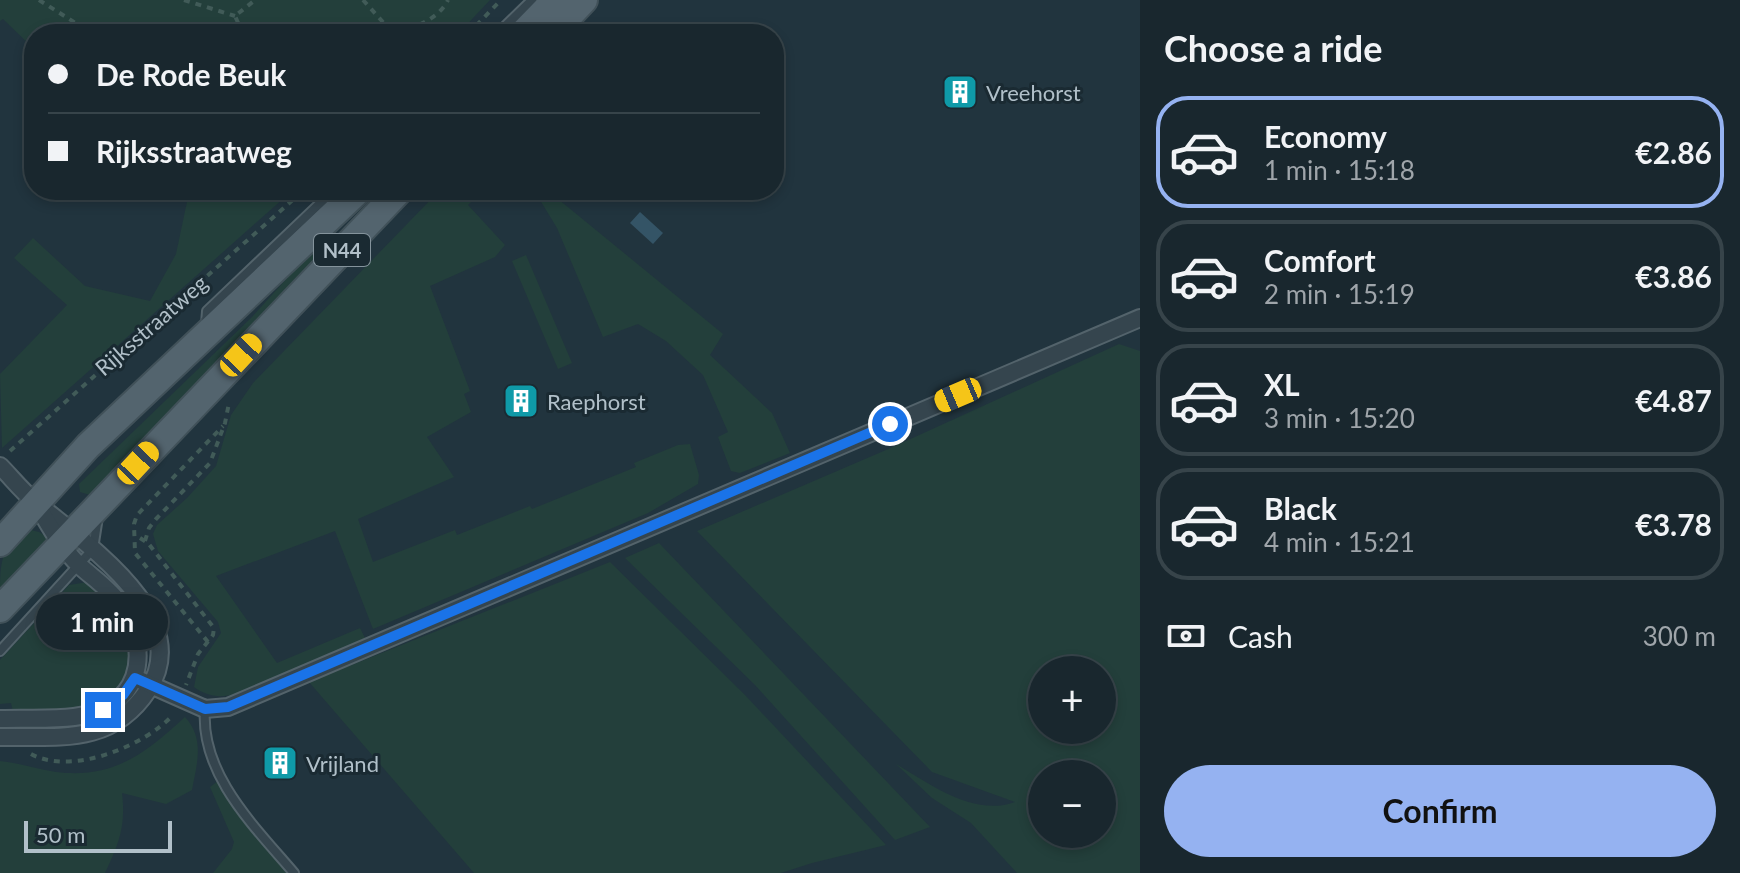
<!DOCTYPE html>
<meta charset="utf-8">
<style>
body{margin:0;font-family:Lato,sans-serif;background:#26333a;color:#f1f3f6;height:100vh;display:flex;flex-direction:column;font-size:30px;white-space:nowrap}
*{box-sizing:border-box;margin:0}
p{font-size:26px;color:#9fa5aa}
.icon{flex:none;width:44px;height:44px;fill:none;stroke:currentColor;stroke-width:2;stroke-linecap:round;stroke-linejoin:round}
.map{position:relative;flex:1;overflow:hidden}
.details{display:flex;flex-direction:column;background:#19272e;width:600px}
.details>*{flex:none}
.banner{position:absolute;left:24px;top:24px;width:760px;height:176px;border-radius:32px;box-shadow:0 4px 12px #0003,0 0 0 2px #37444a;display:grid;align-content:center;height:176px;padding:0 24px;background:#19272e}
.controls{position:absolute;left:1028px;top:656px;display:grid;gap:16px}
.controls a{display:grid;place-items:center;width:88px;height:88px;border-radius:50%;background:#19272e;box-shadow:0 4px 12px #0003,0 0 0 2px #37444a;font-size:40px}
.scale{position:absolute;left:24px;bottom:20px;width:148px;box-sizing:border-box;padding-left:8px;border:4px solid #b1c0c9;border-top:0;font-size:22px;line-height:28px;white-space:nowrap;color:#b1c0c9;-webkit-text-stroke:6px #1a2a32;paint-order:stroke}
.end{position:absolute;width:36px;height:36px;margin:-18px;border:10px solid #1a73e8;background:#fff;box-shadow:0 0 0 4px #fff}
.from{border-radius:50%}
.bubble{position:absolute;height:56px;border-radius:28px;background:#19272e;box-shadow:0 4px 12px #0003,0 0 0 2px #37444a;font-size:26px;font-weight:700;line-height:56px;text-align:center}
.car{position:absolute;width:24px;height:48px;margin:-24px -12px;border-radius:10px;box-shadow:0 0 6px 2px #0007;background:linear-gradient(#f5c518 24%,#345 0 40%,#f5c518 0 76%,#345 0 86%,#f5c518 0)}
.banner b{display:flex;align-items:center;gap:28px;height:76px;font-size:30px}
.banner b+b{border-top:2px solid #37444a}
.banner i{width:20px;height:20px;background:#f1f3f6}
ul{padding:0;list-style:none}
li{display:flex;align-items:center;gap:24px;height:112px;margin:0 16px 12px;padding:0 8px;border:4px solid #37444a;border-radius:32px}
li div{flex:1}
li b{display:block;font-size:30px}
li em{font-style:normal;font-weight:700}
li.current{border-color:#95b2f1}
li>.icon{width:72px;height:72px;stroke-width:1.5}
h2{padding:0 24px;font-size:36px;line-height:96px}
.pay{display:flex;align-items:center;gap:20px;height:88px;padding:0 24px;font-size:30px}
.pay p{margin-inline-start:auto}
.primary-button{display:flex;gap:16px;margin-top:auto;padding:16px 24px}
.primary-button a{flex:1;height:92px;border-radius:48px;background:#95b2f1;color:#111;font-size:32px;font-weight:700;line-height:92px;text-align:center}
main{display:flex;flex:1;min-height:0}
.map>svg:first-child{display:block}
</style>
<main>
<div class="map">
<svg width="1140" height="873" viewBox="0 0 1140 873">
<rect width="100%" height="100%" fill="#21343e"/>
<!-- green -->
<g fill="#233f3b" fill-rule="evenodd">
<polygon points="0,0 490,0 458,34 34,34 34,49 3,19 0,21"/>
<polygon points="181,190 293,190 2,448 0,374 67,305 14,258 33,238 85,286 150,301 176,254 188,197"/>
<path d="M440,190H483L468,205L505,245L495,257L430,286L470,391L464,394L471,412L427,437L454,477L358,519L373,562L455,530L457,535L530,506L532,509L636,467L634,463L678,445L690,444L699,475L698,484L648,513L373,629L335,531L216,576L277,663L360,628L365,638C329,655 262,692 224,696C213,697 202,693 194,687L198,667L221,633L218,622L158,551L153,534L157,525L187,498L216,466L231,415L253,383Z"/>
<polygon points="516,190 547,190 723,334 710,355 772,413 790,453 740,473 731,471 718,437 728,432 703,375 666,341 638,324 603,337 557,228 540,200 527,201"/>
<polygon points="329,245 90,495 80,492 79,484 251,318 307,256"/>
<polygon points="526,255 572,363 558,369 512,261"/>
<path d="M1119,344L1140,351V873H1017L971,823L932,798L896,764C931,785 975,817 1015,802L932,772L697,531L893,447ZM1042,670H1102V730H1042ZM1102,774V834H1042V774Z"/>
<path d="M31,530L39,532L47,537L46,546L0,594C0,562 0,545 31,530Z"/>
<polygon points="659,543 930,827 895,840 755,685 625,558"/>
<polygon points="610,562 745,695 886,845 812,863 781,873 474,873 309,682"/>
<polygon points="88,582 115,605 128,626 133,661 120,690 79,710 13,711 11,703 0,704 0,660 69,585"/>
<path d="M185,717C205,739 197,763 192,790L166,804L122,793C126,826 119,843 105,873H0V761C19,763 37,769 56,772C113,779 145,754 185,717Z"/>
<polygon points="218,781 252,832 287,873 213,873 232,849 234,842 210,787"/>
</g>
<!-- water -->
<polygon fill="#345466" points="640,212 663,233 653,244 630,223"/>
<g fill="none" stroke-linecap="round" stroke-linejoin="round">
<defs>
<g id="service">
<polyline points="497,34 532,0"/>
<polyline points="206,324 207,311 334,190"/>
<polyline points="0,651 93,549 98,517"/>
<path d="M205,709C200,774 254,826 294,873"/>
</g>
<g id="minor">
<path d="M0,466C11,477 21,490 34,501C81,541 197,615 148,690C111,746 58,736 0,737"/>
<polyline points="135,678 205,709 228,707 1140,318"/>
<path d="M0,719C24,718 50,720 74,717C139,710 154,654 120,604C110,589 93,578 80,566C63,550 52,530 40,510"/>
</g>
<g id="primary">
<polyline points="522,34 555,0"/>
<polyline points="552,34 584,0"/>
<polyline points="0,543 88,446 359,190"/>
<polyline points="0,609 400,190"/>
</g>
</defs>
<!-- service casing -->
<use href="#service" stroke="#53636b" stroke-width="12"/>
<!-- minor casing -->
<use href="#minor" stroke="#53636b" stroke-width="20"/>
<!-- primary casing -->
<use href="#primary" stroke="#415159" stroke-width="30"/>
<!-- path -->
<g stroke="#415b58" stroke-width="4" stroke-dasharray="6 6" stroke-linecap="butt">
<polyline points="39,0 93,34"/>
<polyline points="184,0 235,16"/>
<path d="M363,0L392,32C412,30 439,19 448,0"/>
<polyline points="243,34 235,16 255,0"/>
<polyline points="468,34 501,0"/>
<polyline points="10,451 304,190"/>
<polyline points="140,538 148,543 214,628 213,635 198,654 186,685"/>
<polyline points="145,541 149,528 156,519 210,463 225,423 229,403"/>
<polyline points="208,642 135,553 134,524 137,515 223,426"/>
<path d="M31,754C72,776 144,746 173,715"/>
</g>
<!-- service -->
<use href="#service" stroke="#35454e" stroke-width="8"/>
<!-- minor -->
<use href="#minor" stroke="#35454e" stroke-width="16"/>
<!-- primary -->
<use href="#primary" stroke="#53646e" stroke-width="26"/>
</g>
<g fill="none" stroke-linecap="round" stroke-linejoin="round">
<!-- route -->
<polyline stroke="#1a73e8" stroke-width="10" points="103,710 123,695 135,678 205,709 228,707 890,424"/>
</g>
<!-- icons -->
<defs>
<symbol id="building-square" viewBox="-11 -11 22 22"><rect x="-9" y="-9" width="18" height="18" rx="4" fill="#0f9aa8" stroke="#1a2a32"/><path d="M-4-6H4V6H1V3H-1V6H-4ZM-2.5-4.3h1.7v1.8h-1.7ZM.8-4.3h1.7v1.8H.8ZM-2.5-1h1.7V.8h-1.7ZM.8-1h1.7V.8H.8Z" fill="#fff"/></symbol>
</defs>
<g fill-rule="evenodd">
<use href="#building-square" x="940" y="72" width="40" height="40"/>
<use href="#building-square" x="501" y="381" width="40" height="40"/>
<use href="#building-square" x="260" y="743" width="40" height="40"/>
</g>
<g text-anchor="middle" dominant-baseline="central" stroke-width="6" stroke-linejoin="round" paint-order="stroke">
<!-- shield labels -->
<rect fill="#1a2a32" stroke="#84939c" stroke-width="2" x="314" y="234" width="56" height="32" rx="6"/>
<g font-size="20" font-weight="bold" fill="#b1c0c9">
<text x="342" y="250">N44</text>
</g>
<!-- poi labels -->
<g font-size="22" fill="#b1c0c9" stroke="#1a2a32" text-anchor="start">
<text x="986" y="92">Vreehorst</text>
<text x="547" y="401">Raephorst</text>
<text x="306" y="763">Vrijland</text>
</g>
<!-- street labels -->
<g font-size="22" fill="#b1c0c9" stroke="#1a2a32">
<text transform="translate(151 325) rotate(-41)">Rijksstraatweg</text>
</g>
</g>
</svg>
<div class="controls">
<a>+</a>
<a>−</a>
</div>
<div class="scale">50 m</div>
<i class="end from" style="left:890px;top:424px"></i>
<i class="end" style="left:103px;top:710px"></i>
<div class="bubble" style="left:36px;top:594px;width:132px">1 min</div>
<i class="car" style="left:241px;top:355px;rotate:43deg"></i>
<i class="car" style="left:958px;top:395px;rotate:247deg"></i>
<i class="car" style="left:138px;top:463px;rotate:43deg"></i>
<div class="banner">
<b><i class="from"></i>De Rode Beuk</b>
<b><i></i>Rijksstraatweg</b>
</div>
</div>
<section class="details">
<h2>Choose a ride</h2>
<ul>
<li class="current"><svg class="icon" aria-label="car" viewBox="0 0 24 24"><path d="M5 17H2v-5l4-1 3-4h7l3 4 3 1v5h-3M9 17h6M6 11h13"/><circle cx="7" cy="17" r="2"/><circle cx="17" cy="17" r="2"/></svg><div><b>Economy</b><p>1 min · 15:18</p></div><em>€2.86</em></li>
<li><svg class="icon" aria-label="car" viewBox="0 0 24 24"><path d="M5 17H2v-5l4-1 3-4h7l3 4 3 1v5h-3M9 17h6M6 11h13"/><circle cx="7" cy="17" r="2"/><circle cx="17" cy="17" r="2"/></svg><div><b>Comfort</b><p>2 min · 15:19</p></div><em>€3.86</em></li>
<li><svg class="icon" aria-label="car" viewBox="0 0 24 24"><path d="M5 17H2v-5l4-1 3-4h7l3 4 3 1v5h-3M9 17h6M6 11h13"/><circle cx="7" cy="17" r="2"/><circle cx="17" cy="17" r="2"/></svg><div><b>XL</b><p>3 min · 15:20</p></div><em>€4.87</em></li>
<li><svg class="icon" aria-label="car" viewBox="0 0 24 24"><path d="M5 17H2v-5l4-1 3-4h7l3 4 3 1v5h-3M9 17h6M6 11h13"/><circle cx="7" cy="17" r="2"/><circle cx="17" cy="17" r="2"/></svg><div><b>Black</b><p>4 min · 15:21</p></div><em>€3.78</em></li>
</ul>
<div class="pay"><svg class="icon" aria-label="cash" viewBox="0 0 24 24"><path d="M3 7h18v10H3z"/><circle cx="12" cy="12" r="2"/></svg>Cash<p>300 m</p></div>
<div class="primary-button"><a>Confirm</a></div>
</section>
</main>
